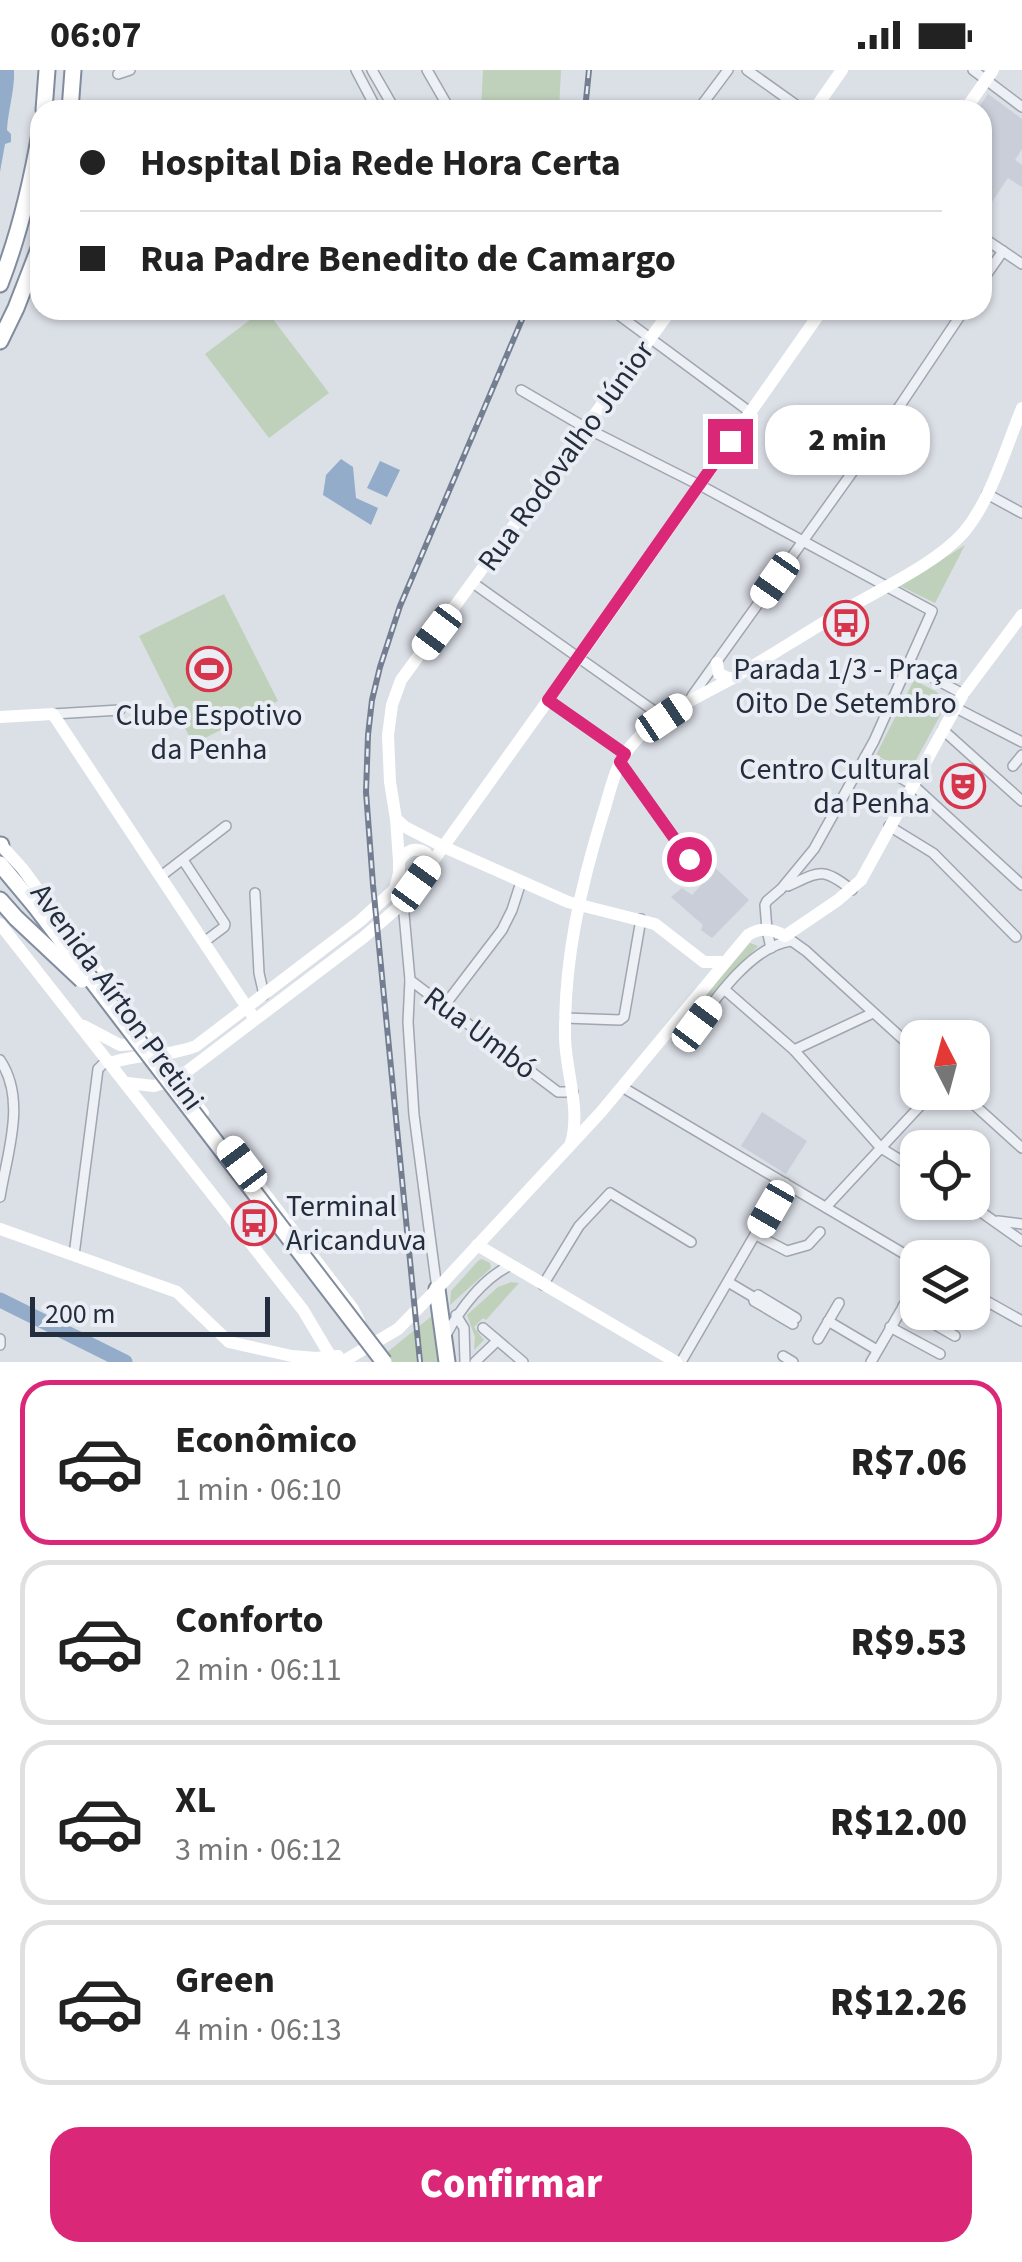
<!DOCTYPE html>
<html lang="pt">
<meta charset="utf-8">
<style>
body{margin:0;font-family:"Source Sans 3",sans-serif;background:#f6f6f6;color:#222;height:100vh;display:flex;flex-direction:column;font-size:38px;white-space:nowrap}
*{box-sizing:border-box;margin:0}
p{font-size:32px;color:#767676}
.icon{flex:none;width:55px;height:55px;fill:none;stroke:currentColor;stroke-width:2;stroke-linecap:round;stroke-linejoin:round}
.map{position:relative;height:1292px;overflow:hidden}
.drawer{display:flex;flex-direction:column;background:#fff;flex:1}
.drawer>*{flex:none}
.banner{position:absolute;left:30px;top:30px;width:962px;height:220px;border-radius:30px;box-shadow:0 2px 8px #0004;display:grid;align-content:center;height:220px;padding:0 50px;background:#fff}
.needle{width:65px;rotate:354deg}
.controls{position:absolute;left:900px;top:950px;display:grid;gap:20px}
.controls a{display:grid;place-items:center;width:90px;height:90px;border-radius:20px;background:#fff;box-shadow:0 2px 8px #0004;font-size:50px}
.scale{position:absolute;left:30px;bottom:25px;width:240px;box-sizing:border-box;padding-left:10px;border:5px solid #242d3d;border-top:0;font-size:28px;line-height:35px;white-space:nowrap;color:#242d3d;-webkit-text-stroke:8px #eaeef4;paint-order:stroke}
.end{position:absolute;width:45px;height:45px;margin:-22px;border:12px solid #db2777;background:#fff;box-shadow:0 0 0 5px #fff}
.from{border-radius:50%}
.bubble{position:absolute;height:70px;border-radius:30px;background:#fff;box-shadow:0 2px 8px #0004;font-size:32px;font-weight:800;line-height:70px;text-align:center}
.car{position:absolute;width:30px;height:60px;margin:-30px -15px;border-radius:12px;box-shadow:0 0 8px 2px #0007;background:linear-gradient(#fff 24%,#345 0 40%,#fff 0 76%,#345 0 86%,#fff 0)}
.banner b{display:flex;align-items:center;gap:35px;height:95px;font-size:38px}
.banner b+b{border-top:2px solid #e0e0e0}
.banner i{width:25px;height:25px;background:#222}
ul{padding:18px 0 0;list-style:none}
li{display:flex;align-items:center;gap:30px;height:165px;margin:0 20px 15px;padding:0 30px;border:5px solid #e0e0e0;border-radius:30px}
li div{flex:1}
li b{display:block;font-size:38px}
li em{font-style:normal;font-weight:800}
li.selected{border-color:#db2777}
li>.icon{width:90px;height:90px;stroke-width:1.5}
.button{display:flex;gap:20px;margin-top:auto;padding:20px 50px}
.button a{flex:1;height:115px;border-radius:30px;background:#db2777;color:#fff;font-size:40px;font-weight:800;line-height:115px;text-align:center}
.status{display:flex;justify-content:space-between;align-items:center;height:70px;padding:0 50px;background:#fff;direction:ltr}
.status svg{height:28px;fill:currentColor}
.map>svg:first-child{display:block}
</style>
<div class="status"><b>06:07</b><svg viewBox="0 0 49 12"><path d="M0 12V9h3v3zM5 12V6h3v6zM10 12V3h3v9zM15 12V0h3v12zM26 1h20v11H26zM47 4h2v5h-2z"/></svg></div>
<div class="map">
<svg width="1022" height="1292" viewBox="0 0 1022 1292">
<rect width="100%" height="100%" fill="#dbdfe6"/>
<!-- built -->
<g fill="#c9ced9">
<polygon points="988,24 1022,49 1022,79 1015,90 1022,95 1022,117 1008,108 983,145 982,40 977,40"/>
<polygon points="707,790 749,830 712,868 701,860 703,855 671,827 682,818 692,825 703,813 696,802"/>
<polygon points="762,1042 807,1071 786,1104 741,1076"/>
</g>
<!-- green -->
<g fill="#c0d1bb">
<polygon points="483,0 561,0 559,40 481,40"/>
<polygon points="263,240 266,240 329,323 269,368 205,284"/>
<polygon points="965,475 935,533 900,516"/>
<polygon points="224,524 278,631 193,674 139,566"/>
<polygon points="914,610 937,622 941,630 946,629 947,632 942,634 942,642 909,703 876,685"/>
<polygon points="750,873 758,876 704,935 679,976 671,973 717,912"/>
<polygon points="482,1189 490,1193 491,1198 450,1235 451,1221 479,1190"/>
<polygon points="511,1212 519,1213 486,1250 483,1248 474,1257 484,1270 474,1280 475,1267 467,1245 498,1217"/>
<polygon points="433,1245 438,1292 385,1292 385,1284"/>
</g>
<!-- water -->
<g fill="#92acca">
<path d="M0,0H14C15,20 8,40 7,60L11,64V72L5,74L0,102Z"/>
<polygon points="341,389 353,397 356,428 378,438 371,455 323,425 326,405"/>
<polygon points="380,391 400,400 387,427 367,418"/>
</g>
<g fill="none" stroke-linecap="round" stroke-linejoin="round">
<!-- river -->
<polyline stroke="#92acca" stroke-width="15" points="0,1230 125,1292"/>
<defs>
<g id="street">
<polyline points="356,0 377,40"/>
<polyline points="372,0 395,40"/>
<polyline points="427,0 450,40"/>
<polyline points="747,0 803,40"/>
<polyline points="973,0 1022,37"/>
<polyline points="118,4 130,0"/>
<polyline points="698,40 728,0"/>
<polyline points="982,167 1022,194"/>
<polyline points="982,211 1003,181"/>
<polyline points="612,240 750,342"/>
<polyline points="521,320 586,358 707,419 932,541 874,671 814,779 781,819 767,831 765,835 767,860 771,878"/>
<polyline points="987,424 1022,443"/>
<polyline points="473,513 664,648"/>
<polyline points="909,595 963,624"/>
<polyline points="692,626 899,337 964,240"/>
<polyline points="548,630 625,684"/>
<polyline points="956,638 1022,672"/>
<polyline points="53,644 120,640"/>
<polyline points="943,660 1022,731"/>
<polyline points="865,687 913,715 1022,815"/>
<polyline points="620,692 689,789"/>
<polyline points="1013,696 1022,685"/>
<polyline points="889,756 933,783 1016,867"/>
<polyline points="183,790 225,854 224,857 204,872"/>
<polyline points="161,806 226,756"/>
<path d="M788,816C821,801 822,797 852,820"/>
<polyline points="255,823 259,903 264,925"/>
<polyline points="403,833 410,910 408,952 414,1045 437,1219"/>
<polyline points="785,866 806,881 918,983"/>
<polyline points="410,910 558,1022 573,1022"/>
<polyline points="724,919 794,980 881,1078 918,1101"/>
<polyline points="444,936 502,860 512,840 521,812"/>
<polyline points="565,948 620,950 624,947 641,849"/>
<path d="M683,973C707,941 748,876 791,871"/>
<polyline points="794,980 873,943"/>
<path d="M0,990C27,1030 7,1083 0,1127"/>
<polyline points="622,1017 918,1192"/>
<polyline points="960,1022 1022,1078"/>
<polyline points="967,1132 1022,1171"/>
<polyline points="826,1137 933,1022"/>
<polyline points="998,1151 1022,1154"/>
<polyline points="756,1165 787,1181 808,1175 820,1162"/>
<polyline points="74,1185 98,999 103,994 111,993"/>
<polyline points="728,1212 755,1228"/>
<polyline points="543,1215 579,1156 610,1123 691,1172"/>
<polyline points="972,1223 1022,1251"/>
<polyline points="903,1236 955,1266"/>
<polyline points="456,1245 464,1258 465,1292"/>
<polyline points="828,1251 877,1280"/>
<polyline points="793,1254 754,1231 758,1225 796,1248"/>
<polyline points="890,1257 940,1284"/>
<polyline points="483,1258 523,1292"/>
<path d="M446,1265C460,1239 483,1208 511,1195"/>
<polyline points="0,1269 0,1275"/>
<polyline points="818,1269 839,1233"/>
<polyline points="783,1286 793,1292"/>
<polyline points="475,1292 497,1271"/>
<polyline points="681,1292 785,1113"/>
<polyline points="871,1292 918,1211"/>
</g>
<g id="highway">
<polyline points="44,40 47,0"/>
<polyline points="70,40 73,0"/>
<path d="M0,214C19,165 31,115 40,63"/>
<polyline points="0,271 16,238 40,176"/>
<polyline points="0,775 1,775"/>
<polyline points="0,794 35,836"/>
<polyline points="0,830 16,848"/>
<polyline points="437,1219 447,1292"/>
</g>
</defs>
<!-- street casing -->
<use href="#street" stroke="#a0a6b0" stroke-width="12"/>
<!-- highway casing -->
<use href="#highway" stroke="#818c9e" stroke-width="19"/>
<!-- street -->
<use href="#street" stroke="#edf0f5" stroke-width="9"/>
<!-- secondary -->
<g stroke="#fff" stroke-width="12">
<polyline points="814,40 842,0"/>
<polyline points="965,40 993,0"/>
<polyline points="717,593 719,604 731,609"/>
<polyline points="0,647 53,644 252,945"/>
<polyline points="396,749 405,757 444,777 568,832 655,854 704,892 725,892"/>
<polyline points="0,774 22,798 203,1043"/>
<path d="M399,791C406,781 414,776 426,783L430,794"/>
<polyline points="0,854 303,1240 334,1292"/>
<polyline points="84,956 120,975 134,974 142,962"/>
<path d="M111,993C138,983 169,987 196,976L360,851L395,819L399,803V791L396,749L390,712L388,665L392,635L401,610L671,240"/>
<polyline points="127,1013 154,1016 177,1009 364,867 403,833 579,587 822,240"/>
<path d="M571,1073C581,1038 566,1004 565,968C564,891 580,818 603,744C609,726 613,703 623,687C647,648 695,629 733,608C770,586 806,563 843,541C880,519 936,494 964,462C991,430 1006,377 1022,338"/>
<polyline points="237,1087 353,1239 359,1251"/>
<polyline points="0,1159 177,1222 229,1272 292,1286 316,1288 338,1286"/>
<polyline points="477,1175 676,1292"/>
<path d="M342,1292L398,1259L437,1219L601,1042L748,865C760,857 773,859 785,866L838,830L861,810L963,624L1022,545"/>
</g>
<!-- highway -->
<use href="#highway" stroke="#fff" stroke-width="15"/>
<defs>
<g id="rail">
<polyline points="585,40 589,0"/>
<polyline points="420,1292 373,815 366,722 368,665 372,630 380,597 400,536 526,240"/>
</g>
</defs>
<!-- rail casing -->
<use href="#rail" stroke="#737e91" stroke-width="6"/>
<!-- rail -->
<use href="#rail" stroke="#eaeef4" stroke-width="2.5" stroke-dasharray="8" stroke-linecap="butt"/>
<defs>
<g id="highway-bridge">
<polyline points="35,836 384,1292"/>
<polyline points="16,848 82,910"/>
</g>
</defs>
<!-- highway-bridge casing -->
<use href="#highway-bridge" stroke="#818c9e" stroke-width="19" stroke-linecap="butt"/>
<!-- highway-bridge -->
<use href="#highway-bridge" stroke="#fff" stroke-width="15"/>
</g>
<g fill="none" stroke-linecap="round" stroke-linejoin="round">
<!-- route -->
<polyline stroke="#db2777" stroke-width="12" points="689,789 620,692 625,684 548,630 730,371"/>
</g>
<!-- icons -->
<defs>
<symbol id="bus-ring" viewBox="-11 -11 22 22"><circle r="9.5" fill="#eaeef4" stroke="#d6354b" stroke-width="1.5"/><path d="M-5-6H5V4H4V6H2V4H-2V6H-4V4H-5ZM-3.5-4V0h7V-4ZM-3.5 1.2v1.5H-2V1.2ZM2 1.2v1.5H3.5V1.2Z" fill="#d6354b"/></symbol>
<symbol id="stadium-ring" viewBox="-11 -11 22 22"><circle r="9.5" fill="#eaeef4" stroke="#d6354b" stroke-width="1.5"/><path d="M0-5a6.5 5 0 1 0 0 10a6.5 5 0 1 0 0-10ZM-3.5-1.8h7v3.6h-7Z" fill="#d6354b"/></symbol>
<symbol id="theatre-ring" viewBox="-11 -11 22 22"><circle r="9.5" fill="#eaeef4" stroke="#d6354b" stroke-width="1.5"/><path d="M-5-5.5Q0-4 5-5.5V0Q5 5 0 6Q-5 5-5 0ZM-3.3-2.5H-1v1.5H-3.3ZM1-2.5H3.3v1.5H1ZM-2.8 1Q0 5.5 2.8 1Z" fill="#d6354b"/></symbol>
</defs>
<g fill-rule="evenodd">
<use href="#bus-ring" x="821" y="528" width="50" height="50"/>
<use href="#stadium-ring" x="184" y="574" width="50" height="50"/>
<use href="#theatre-ring" x="938" y="691" width="50" height="50"/>
<use href="#bus-ring" x="229" y="1128" width="50" height="50"/>
</g>
<g text-anchor="middle" dominant-baseline="central" stroke-width="8" stroke-linejoin="round" paint-order="stroke">
<!-- street labels -->
<g font-size="30" fill="#242d3d" stroke="#eaeef4">
<text transform="translate(566 386) rotate(-54)">Rua Rodovalho Júnior</text>
<text transform="translate(117 927) rotate(54)">Avenida Aírton Pretini</text>
<text transform="translate(480 963) rotate(37)">Rua Umbó</text>
</g>
<!-- poi labels -->
<g font-size="30" fill="#242d3d" stroke="#eaeef4">
<text x="846" y="599">Parada 1/3 - Praça<tspan x="846" dy="34">Oito De Setembro</tspan></text>
<text x="209" y="645">Clube Espotivo<tspan x="209" dy="34">da Penha</tspan></text>
<text x="930" y="699" text-anchor="end">Centro Cultural<tspan x="930" dy="34">da Penha</tspan></text>
<text x="286" y="1136" text-anchor="start">Terminal<tspan x="286" dy="34">Aricanduva</tspan></text>
</g>
</g>
</svg>
<div class="controls">
<a><svg class="needle" viewBox="-14 -14 28 28"><path d="M0-13l5 13h-10z" fill="#e53935"/><path d="M0 13l5-13h-10z" fill="#767676"/></svg></a>
<a><svg class="icon" aria-label="locate" viewBox="0 0 24 24"><circle cx="12" cy="12" r="6"/><path d="M12 2v4M12 18v4M2 12h4M18 12h4"/></svg></a>
<a><svg class="icon" aria-label="layers" viewBox="0 0 24 24"><path d="M12 4l9 5-9 5-9-5zM3 14l9 5 9-5"/></svg></a>
</div>
<div class="scale">200 m</div>
<i class="end from" style="left:689px;top:789px"></i>
<i class="end" style="left:730px;top:371px"></i>
<div class="bubble" style="left:765px;top:335px;width:165px">2 min</div>
<i class="car" style="left:775px;top:510px;rotate:215deg"></i>
<i class="car" style="left:437px;top:562px;rotate:217deg"></i>
<i class="car" style="left:664px;top:648px;rotate:56deg"></i>
<i class="car" style="left:416px;top:814px;rotate:36deg"></i>
<i class="car" style="left:697px;top:954px;rotate:37deg"></i>
<i class="car" style="left:242px;top:1094px;rotate:323deg"></i>
<i class="car" style="left:771px;top:1139px;rotate:210deg"></i>
<div class="banner">
<b><i class="from"></i>Hospital Dia Rede Hora Certa</b>
<b><i></i>Rua Padre Benedito de Camargo</b>
</div>
</div>
<section class="drawer">
<ul>
<li class="selected"><svg class="icon" aria-label="car" viewBox="0 0 24 24"><path d="M5 17H2v-5l4-1 3-4h7l3 4 3 1v5h-3M9 17h6M6 11h13"/><circle cx="7" cy="17" r="2"/><circle cx="17" cy="17" r="2"/></svg><div><b>Econômico</b><p>1 min · 06:10</p></div><em>R$7.06</em></li>
<li><svg class="icon" aria-label="car" viewBox="0 0 24 24"><path d="M5 17H2v-5l4-1 3-4h7l3 4 3 1v5h-3M9 17h6M6 11h13"/><circle cx="7" cy="17" r="2"/><circle cx="17" cy="17" r="2"/></svg><div><b>Conforto</b><p>2 min · 06:11</p></div><em>R$9.53</em></li>
<li><svg class="icon" aria-label="car" viewBox="0 0 24 24"><path d="M5 17H2v-5l4-1 3-4h7l3 4 3 1v5h-3M9 17h6M6 11h13"/><circle cx="7" cy="17" r="2"/><circle cx="17" cy="17" r="2"/></svg><div><b>XL</b><p>3 min · 06:12</p></div><em>R$12.00</em></li>
<li><svg class="icon" aria-label="car" viewBox="0 0 24 24"><path d="M5 17H2v-5l4-1 3-4h7l3 4 3 1v5h-3M9 17h6M6 11h13"/><circle cx="7" cy="17" r="2"/><circle cx="17" cy="17" r="2"/></svg><div><b>Green</b><p>4 min · 06:13</p></div><em>R$12.26</em></li>
</ul>
<div class="button"><a>Confirmar</a></div>
</section>
